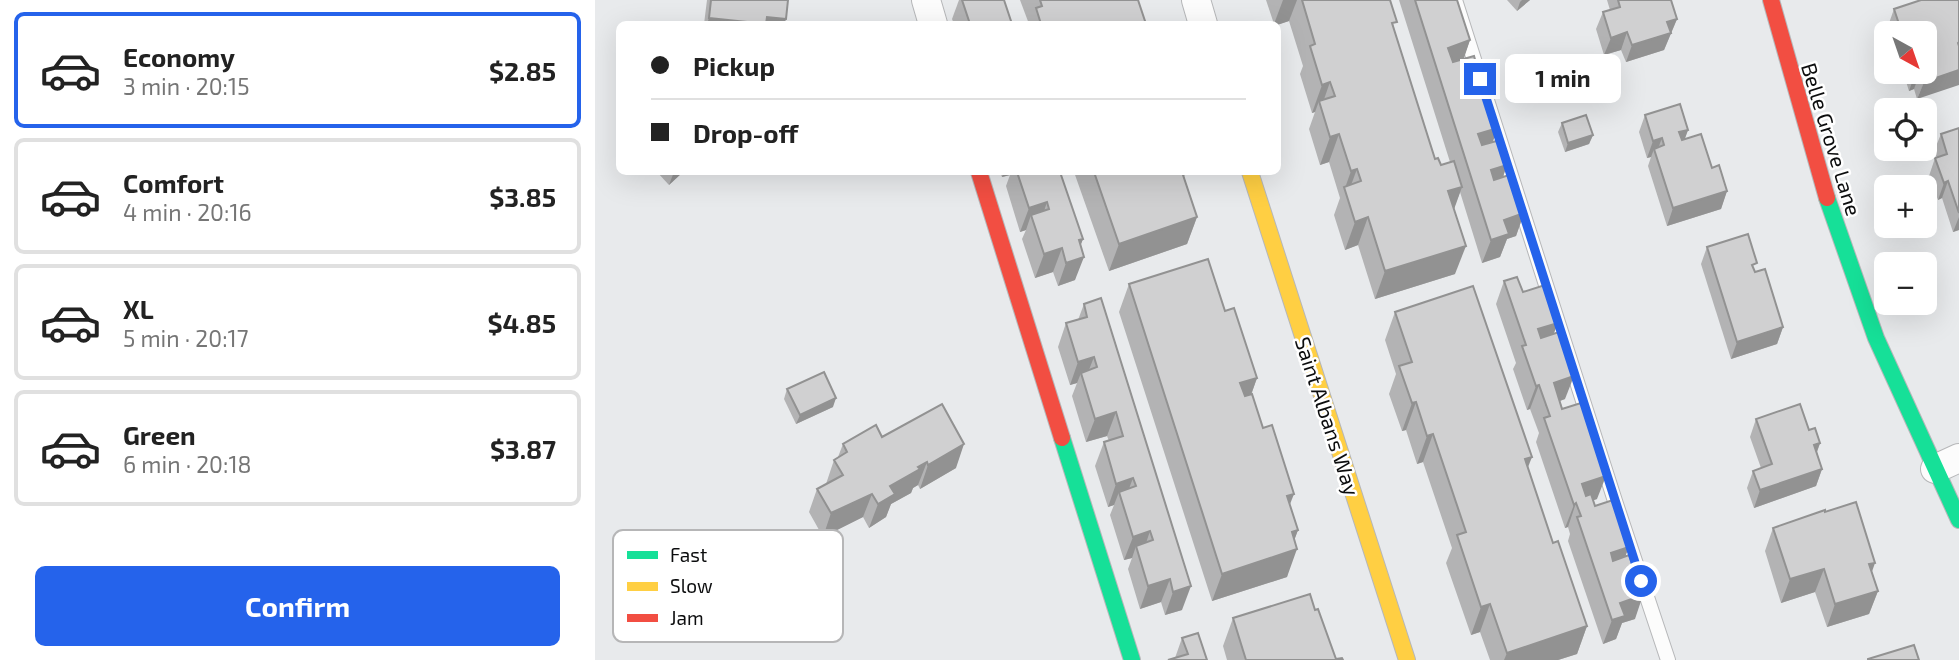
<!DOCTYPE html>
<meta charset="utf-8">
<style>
body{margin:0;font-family:"Exo 2",sans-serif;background:#f2f2f2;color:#222;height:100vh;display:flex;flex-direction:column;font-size:26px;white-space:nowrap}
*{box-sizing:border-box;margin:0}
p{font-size:23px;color:#767676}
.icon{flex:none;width:38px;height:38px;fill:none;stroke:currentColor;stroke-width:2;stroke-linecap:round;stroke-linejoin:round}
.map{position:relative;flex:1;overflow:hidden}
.side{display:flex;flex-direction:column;background:#fff;width:595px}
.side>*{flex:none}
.guide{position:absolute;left:21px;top:21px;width:665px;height:154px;border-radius:10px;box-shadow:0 7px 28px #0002;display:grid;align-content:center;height:154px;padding:0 35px;background:#fff}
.needle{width:46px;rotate:140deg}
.controls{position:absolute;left:1279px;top:21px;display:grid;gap:14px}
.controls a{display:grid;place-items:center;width:63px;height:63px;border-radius:10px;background:#fff;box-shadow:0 7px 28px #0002;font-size:35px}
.end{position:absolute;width:32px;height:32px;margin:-16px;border:9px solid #2563eb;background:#fff;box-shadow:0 0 0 4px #fff}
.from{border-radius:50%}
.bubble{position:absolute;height:49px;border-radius:10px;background:#fff;box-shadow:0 7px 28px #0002;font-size:23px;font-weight:700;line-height:49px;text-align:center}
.guide b{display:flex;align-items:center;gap:24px;height:66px;font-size:26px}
.guide b+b{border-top:2px solid #e0e0e0}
.guide i{width:18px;height:18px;background:#222}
ul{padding:12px 0 0;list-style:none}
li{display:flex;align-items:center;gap:21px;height:116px;margin:0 14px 10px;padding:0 21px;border:4px solid #e0e0e0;border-radius:10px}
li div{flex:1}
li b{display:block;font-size:26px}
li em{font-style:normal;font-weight:700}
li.active{border-color:#2563eb}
li>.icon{width:63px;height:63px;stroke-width:1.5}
.action{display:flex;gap:14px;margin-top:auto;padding:14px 35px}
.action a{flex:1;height:80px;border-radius:10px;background:#2563eb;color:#fff;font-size:28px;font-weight:700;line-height:80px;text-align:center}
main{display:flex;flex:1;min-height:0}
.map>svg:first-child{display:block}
</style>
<main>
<section class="side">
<ul>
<li class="active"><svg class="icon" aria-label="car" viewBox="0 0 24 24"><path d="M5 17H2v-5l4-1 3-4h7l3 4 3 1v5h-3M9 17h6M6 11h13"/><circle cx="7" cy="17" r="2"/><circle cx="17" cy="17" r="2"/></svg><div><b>Economy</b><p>3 min · 20:15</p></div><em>$2.85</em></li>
<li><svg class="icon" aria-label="car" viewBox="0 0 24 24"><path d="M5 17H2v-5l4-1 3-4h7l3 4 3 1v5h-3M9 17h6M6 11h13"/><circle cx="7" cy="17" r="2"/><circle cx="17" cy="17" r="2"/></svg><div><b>Comfort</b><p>4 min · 20:16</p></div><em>$3.85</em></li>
<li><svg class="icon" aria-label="car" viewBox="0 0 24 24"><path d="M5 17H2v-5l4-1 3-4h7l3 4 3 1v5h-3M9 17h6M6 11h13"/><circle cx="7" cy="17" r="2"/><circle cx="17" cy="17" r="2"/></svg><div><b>XL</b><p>5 min · 20:17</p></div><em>$4.85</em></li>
<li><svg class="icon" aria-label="car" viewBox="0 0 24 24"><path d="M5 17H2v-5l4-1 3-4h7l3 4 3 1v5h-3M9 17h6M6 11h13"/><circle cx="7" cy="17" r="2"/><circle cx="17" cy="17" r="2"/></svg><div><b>Green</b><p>6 min · 20:18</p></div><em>$3.87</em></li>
</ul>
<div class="action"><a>Confirm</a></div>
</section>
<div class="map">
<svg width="1364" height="660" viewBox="0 0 1364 660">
<rect width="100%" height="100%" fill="#e8eaec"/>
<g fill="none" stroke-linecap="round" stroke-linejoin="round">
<defs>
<polyline id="lane" points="860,0 1020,501 1073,660"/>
<g id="street">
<polyline points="331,0 338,24"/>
<polyline points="601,0 608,24"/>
<polyline points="1340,469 1364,458"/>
</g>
<g id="fast">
<polyline points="1232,198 1281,338 1364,520"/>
<polyline points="467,438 537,660"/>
</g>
<polyline id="slow" points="655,172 812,660"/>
<g id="jam">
<polyline points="1176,0 1232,198"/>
<polyline points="384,172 467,438"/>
</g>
</defs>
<!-- lane casing -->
<use href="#lane" stroke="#b6b7b9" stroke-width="16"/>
<!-- street casing -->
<use href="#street" stroke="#b6b7b9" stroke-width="30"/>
<!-- fast casing -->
<use href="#fast" stroke="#b6b7b9" stroke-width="18"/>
<!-- slow casing -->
<use href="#slow" stroke="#b6b7b9" stroke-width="18"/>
<!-- jam casing -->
<use href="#jam" stroke="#b6b7b9" stroke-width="18"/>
<!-- lane -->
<use href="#lane" stroke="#fcfcfc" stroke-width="14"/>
<!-- street -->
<use href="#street" stroke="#fcfcfc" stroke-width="28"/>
<!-- fast -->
<use href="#fast" stroke="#16e098" stroke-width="16"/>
<!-- slow -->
<use href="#slow" stroke="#ffcf43" stroke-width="16"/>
<!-- jam -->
<use href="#jam" stroke="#f24e42" stroke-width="16"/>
</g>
<!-- wall -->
<g fill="#b3b3b4">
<polygon points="112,0 193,0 191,19 189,24 109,24"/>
<polygon points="364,0 409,0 417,24 359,24 357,19"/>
<polygon points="425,0 543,0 551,24 434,24"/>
<polygon points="671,0 795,0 799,30 840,159 846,165 855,162 804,0 862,0 875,40 868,59 886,80 882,91 898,142 912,165 908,177 929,213 921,236 912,239 905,257 887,263 865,192 859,208 860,274 780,299 763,245 750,250 739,215 745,198 734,162 725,165 714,129 720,112 717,113 705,74 708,66 694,21 682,25 679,24"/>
<polygon points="912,0 935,0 922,11"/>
<polygon points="1012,0 1076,0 1082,19 1069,50 1031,62 1026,50 1009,55 1001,29 1008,12 1015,10"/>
<polygon points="1364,0 1322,99 1319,89 1314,91 1308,72 1330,72 1330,33 1295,33 1293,26 1299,9"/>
<polygon points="1050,115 1093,130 1089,140 1117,168 1132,191 1126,209 1072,226 1053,166 1056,157 1052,158 1044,132"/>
<polygon points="967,123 998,135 994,144 970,152 963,132"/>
<polygon points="1364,128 1364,230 1358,232 1347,198 1343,200 1334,176 1340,158 1342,158 1339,151 1346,134"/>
<polygon points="62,172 88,172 74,185"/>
<polygon points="405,172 465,172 488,239 485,246 480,280 463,286 458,272 440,278 427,239 431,230 425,232 411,186 415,175 407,177"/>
<polygon points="479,172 591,172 589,177 602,217 592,244 514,271"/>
<polygon points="1112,247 1159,271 1188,327 1182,344 1136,359 1106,264"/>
<polygon points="909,281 928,292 958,334 970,399 965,401 1002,499 998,500 1000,506 1034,547 1030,556 1040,619 1027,623 1021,639 1008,644 973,541 975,534 973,527 970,528 941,442 944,433 935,409 932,410 918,369 921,363 901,304"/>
<polygon points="534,284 630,311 662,378 656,395 703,530 699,540 692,577 617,601 524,312"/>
<polygon points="489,304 587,610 570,615 566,602 545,609 533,569 537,558 529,560 515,515 519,505 513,507 500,466 509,442 514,441 512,436 491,442 477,396 482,383 475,385 463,347 471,323 483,320"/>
<polygon points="800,312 933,468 958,543 992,626 982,654 963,660 895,660 885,632 876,635 851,563 857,548 828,462 822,464 811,430 807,431 794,394 801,374 790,340"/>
<polygon points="192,389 238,407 201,424 189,399"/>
<polygon points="1161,419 1214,430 1225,443 1222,452 1227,469 1221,486 1159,508 1152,488 1158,471 1166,468 1155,437"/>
<polygon points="287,437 361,468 325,489 323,485 318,488 316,493 296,504 291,517 274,528 268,517 228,537 214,512 222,489 231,484 239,460 243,457 248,444"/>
<polygon points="1230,512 1277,572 1283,591 1274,614 1232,627 1220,592 1186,603 1170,551 1178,528"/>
<polygon points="720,610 741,659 748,660 632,660 628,646 638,618"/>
<polygon points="587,638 612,660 580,658"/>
</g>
<!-- shaded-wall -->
<g fill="#929292">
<polygon points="688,0 702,0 694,21 682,25 679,24"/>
<polygon points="927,0 935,0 922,11 925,2"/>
<polygon points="172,17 191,19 189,24 112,24 114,18"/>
<polygon points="1082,19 1069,50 1031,62 1037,45 1072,22"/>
<polygon points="1032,32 1026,50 1009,55 1016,38"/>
<polygon points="875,40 867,64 845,71 853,48"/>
<polygon points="1364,70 1364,85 1322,99 1329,82"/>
<polygon points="1325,72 1319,89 1314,91 1320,74"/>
<polygon points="886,80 878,103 860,108 869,85"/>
<polygon points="735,82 726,108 724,101 720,112 717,113 727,85"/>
<polygon points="903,128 894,152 875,158 883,134"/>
<polygon points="1093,130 1087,147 1084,132"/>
<polygon points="744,134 734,162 725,165 735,137"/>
<polygon points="998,135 994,144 970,152 973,143"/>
<polygon points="1067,138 1061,154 1059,149 1056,157 1052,158 1058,141"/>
<polygon points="912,165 904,188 887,194 896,170"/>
<polygon points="762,169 752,196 750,188 756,171"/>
<polygon points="79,172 88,172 74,185"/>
<polygon points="409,172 416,172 415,175 407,177"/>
<polygon points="1353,181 1347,198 1343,200 1349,183"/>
<polygon points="867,187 857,215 853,191"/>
<polygon points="1132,191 1126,209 1072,226 1078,208"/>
<polygon points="452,202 444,226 436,215 431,230 425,232 434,208"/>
<polygon points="929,213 921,236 912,239 905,257 887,263 896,240 909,220"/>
<polygon points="602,217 592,244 514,271 524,244"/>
<polygon points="773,217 763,245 750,250 760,222"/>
<polygon points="1364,217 1364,230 1358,232"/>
<polygon points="488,239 480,260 489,257 480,280 463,286 471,263 484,240"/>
<polygon points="871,246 860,274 780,299 790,271"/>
<polygon points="467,248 458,272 440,278 449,254"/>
<polygon points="963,323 954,346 934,353 943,329"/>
<polygon points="1188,327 1182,344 1136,359 1142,342"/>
<polygon points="499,357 490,380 486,373 482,383 475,385 483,362"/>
<polygon points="979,376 970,399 950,406 959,383"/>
<polygon points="662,378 652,406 645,383"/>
<polygon points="944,385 935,409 932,410 941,386"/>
<polygon points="241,398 238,407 201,424 205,415"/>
<polygon points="821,402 811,430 807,431 817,403"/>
<polygon points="521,412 512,436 491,442 500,419"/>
<polygon points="838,434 828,462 822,464 832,436"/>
<polygon points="1225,443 1219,460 1219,445"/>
<polygon points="369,444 361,468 325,489 333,465"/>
<polygon points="937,457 926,485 930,459"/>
<polygon points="332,462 323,485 318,488 316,493 296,504 291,517 274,528 283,504 295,486"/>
<polygon points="1227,469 1221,486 1159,508 1165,490"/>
<polygon points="1011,476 1002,499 982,506 981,503 973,527 970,528 987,484"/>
<polygon points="538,478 529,502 524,492 519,505 513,507 521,484"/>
<polygon points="277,494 268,517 228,537 236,513"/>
<polygon points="699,494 688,522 692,496"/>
<polygon points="703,530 695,552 702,549 692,577 617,601 627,574 697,532"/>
<polygon points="555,531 547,555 541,546 537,558 529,560 538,537"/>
<polygon points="1034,547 1025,570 1007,577 1016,553"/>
<polygon points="1280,563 1272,586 1274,564"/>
<polygon points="1229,569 1220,592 1186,603 1195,579"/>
<polygon points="575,579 566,602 545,609 553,586"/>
<polygon points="596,586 587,610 570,615 578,592"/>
<polygon points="1283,591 1274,614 1232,627 1240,604"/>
<polygon points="1048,595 1040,619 1027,623 1021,639 1008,644 1017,620 1025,603"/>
<polygon points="895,604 885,632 876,635 886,607"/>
<polygon points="992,626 982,654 963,660 909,660 912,653"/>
</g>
<!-- building -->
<g fill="#d0d0d1" stroke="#929292" stroke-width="2">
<polygon points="116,0 193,0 191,19 172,17 171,24 114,18"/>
<polygon points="367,0 409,0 417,24 375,24"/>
<polygon points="445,0 543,0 551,24 446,24 441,8 447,6"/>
<polygon points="707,0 795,0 802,22 797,23 840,159 843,158 846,165 859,161 867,187 853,191 871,246 790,271 773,217 760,222 749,187 766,181 762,169 756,171 744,134 735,137 724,101 740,96 735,82 727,85 715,46 720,44"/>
<polygon points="820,0 862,0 875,40 853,48 858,62 879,56 886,80 869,85 872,94 890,88 903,128 883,134 887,145 905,140 912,165 896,170 899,180 917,174 929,213 909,220 914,234 896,240"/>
<polygon points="1023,0 1076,0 1082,19 1072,22 1076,33 1037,45 1032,32 1016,38 1008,12 1025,7"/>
<polygon points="1326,0 1364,0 1364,42 1363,43 1364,46 1364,70 1329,82 1325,72 1330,72 1330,33 1307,33 1299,9"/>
<polygon points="1085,104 1093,130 1084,132 1087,140 1106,134 1117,168 1124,165 1132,191 1078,208 1059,149 1069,145 1067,138 1058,141 1050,115"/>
<polygon points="991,115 998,135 973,143 967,123"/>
<polygon points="1364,128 1364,213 1353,181 1349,183 1340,158 1352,154 1346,134"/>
<polygon points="422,172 465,172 488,239 484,240 489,257 471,263 467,248 449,254 436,215 454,209 452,202 434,208"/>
<polygon points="499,172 587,172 602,217 524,244"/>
<polygon points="1153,234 1162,263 1157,265 1160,272 1170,269 1188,327 1142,342 1112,247"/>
<polygon points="613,259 630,311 639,308 662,378 645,383 650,396 657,394 668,428 677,425 699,494 692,496 703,530 697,532 702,549 627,574 534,284"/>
<polygon points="922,277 928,292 950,285 963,323 943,329 946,338 964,332 979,376 959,383 967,409 986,403 1011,476 987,484 991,496 996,494 1000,506 1018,500 1034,547 1016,553 1018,561 1034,555 1048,595 1025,603 1030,616 1017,620 982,517 986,516 981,503 979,505 949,418 955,416 944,385 941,386 927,346 931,345 909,281"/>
<polygon points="878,286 937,457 930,459 958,543 963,541 992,626 912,653 895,604 886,607 862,535 871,532 838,434 832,436 821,402 817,403 804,366 817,362 800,312"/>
<polygon points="506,298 596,586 578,592 575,579 553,586 541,546 558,540 555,531 538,537 524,492 541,486 538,478 521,484 509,442 528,436 521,412 500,419 486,373 502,367 499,357 483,362 471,323 492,317 489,304"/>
<polygon points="229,372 241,398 205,415 192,389"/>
<polygon points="347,404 369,444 333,465 332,462 323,467 325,469 295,486 300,494 283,504 277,494 236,513 222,489 248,475 239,460 252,452 248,444 281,425 287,437"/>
<polygon points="1205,404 1214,430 1220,428 1225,443 1219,445 1227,469 1165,490 1158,471 1177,464 1161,419"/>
<polygon points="1261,502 1280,563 1274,564 1283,591 1240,604 1229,569 1195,579 1178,528 1230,510 1230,512"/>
<polygon points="715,594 720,610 723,609 741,659 747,658 748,660 651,660 638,618"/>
<polygon points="603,633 612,660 573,660 593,654 587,638"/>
<polygon points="1319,645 1324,660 1273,660 1273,659"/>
</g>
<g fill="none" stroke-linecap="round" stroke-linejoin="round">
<!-- route -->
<polyline stroke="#2563eb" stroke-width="9" points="885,79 1046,581"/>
</g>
<g text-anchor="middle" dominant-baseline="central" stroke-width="5" stroke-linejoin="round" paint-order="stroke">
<!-- street labels -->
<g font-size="21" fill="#0c0d0e" stroke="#fff">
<text transform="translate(1237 139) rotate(73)">Belle Grove Lane</text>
<text transform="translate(733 416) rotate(72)">Saint Albans Way</text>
</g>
</g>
<!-- legend -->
<rect x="18" y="530" width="230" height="112" rx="10" fill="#fff" stroke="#b6b6b7" stroke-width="2"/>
<rect x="32" y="551" width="31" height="8" fill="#16e098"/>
<rect x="32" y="582" width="31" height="9" fill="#ffcf43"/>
<rect x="32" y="614" width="31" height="8" fill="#f24e42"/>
<g font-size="19" fill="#0c0d0e">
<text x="75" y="562">Fast</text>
<text x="75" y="593">Slow</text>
<text x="75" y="625">Jam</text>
</g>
</svg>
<div class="controls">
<a><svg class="needle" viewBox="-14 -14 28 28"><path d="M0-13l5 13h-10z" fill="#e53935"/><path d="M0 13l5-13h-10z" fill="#767676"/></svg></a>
<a><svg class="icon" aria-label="locate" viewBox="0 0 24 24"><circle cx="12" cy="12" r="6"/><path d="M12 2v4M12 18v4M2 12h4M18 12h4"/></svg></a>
<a>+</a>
<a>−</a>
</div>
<i class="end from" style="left:1046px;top:581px"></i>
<i class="end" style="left:885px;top:79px"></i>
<div class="bubble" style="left:910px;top:54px;width:116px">1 min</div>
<div class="guide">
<b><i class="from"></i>Pickup</b>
<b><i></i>Drop-off</b>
</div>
</div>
</main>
